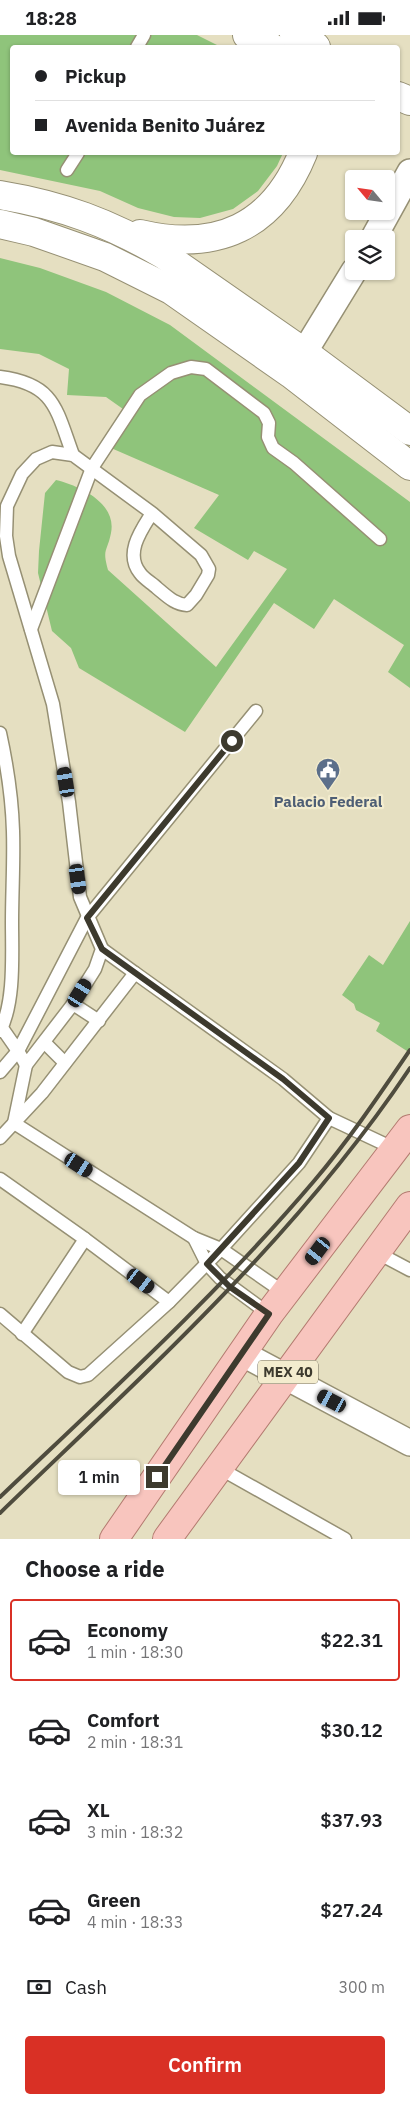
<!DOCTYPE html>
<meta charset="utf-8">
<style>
body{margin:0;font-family:"IBM Plex Sans",sans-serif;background:#f2f2f2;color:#202124;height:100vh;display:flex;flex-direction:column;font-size:19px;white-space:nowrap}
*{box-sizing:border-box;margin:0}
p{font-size:16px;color:#757577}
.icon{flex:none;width:28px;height:28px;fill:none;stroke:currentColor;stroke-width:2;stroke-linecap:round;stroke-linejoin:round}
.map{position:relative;height:1504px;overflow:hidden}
.drawer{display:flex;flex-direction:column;background:#fff;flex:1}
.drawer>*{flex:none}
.guide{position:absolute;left:10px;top:10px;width:390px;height:110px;border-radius:5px;box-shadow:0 1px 4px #0004;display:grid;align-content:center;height:110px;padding:0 25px;background:#fff}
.needle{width:32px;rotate:299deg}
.fabs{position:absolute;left:345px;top:135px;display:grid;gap:10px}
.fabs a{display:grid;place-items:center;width:50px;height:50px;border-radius:5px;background:#fff;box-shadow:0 1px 4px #0004;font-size:25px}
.end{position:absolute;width:22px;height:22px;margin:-11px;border:6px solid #3d3a2e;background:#fff;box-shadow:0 0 0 2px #fff}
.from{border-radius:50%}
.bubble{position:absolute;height:35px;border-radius:5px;background:#fff;box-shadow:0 1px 4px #0004;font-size:16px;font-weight:600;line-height:35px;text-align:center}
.car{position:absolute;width:15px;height:30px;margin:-15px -8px;border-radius:6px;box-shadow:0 0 4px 1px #0007;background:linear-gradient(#222 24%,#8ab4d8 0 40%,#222 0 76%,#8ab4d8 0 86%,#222 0)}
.guide b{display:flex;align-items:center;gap:18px;height:48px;font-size:19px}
.guide b+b{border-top:1px solid #e0e0e0}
.guide i{width:12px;height:12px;background:#202124}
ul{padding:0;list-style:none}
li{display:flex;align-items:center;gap:15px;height:82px;margin:0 10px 8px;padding:0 15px;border:2px solid transparent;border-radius:5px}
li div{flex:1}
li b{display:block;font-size:19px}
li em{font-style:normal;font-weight:600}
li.active{border-color:#d93025}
li>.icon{width:45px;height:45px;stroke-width:1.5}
h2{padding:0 25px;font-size:22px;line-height:60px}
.pay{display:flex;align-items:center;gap:12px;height:55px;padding:0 25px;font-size:19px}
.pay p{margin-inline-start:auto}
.button{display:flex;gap:10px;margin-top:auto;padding:10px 25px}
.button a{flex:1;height:58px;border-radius:5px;background:#d93025;color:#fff;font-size:20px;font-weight:600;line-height:58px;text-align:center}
.status{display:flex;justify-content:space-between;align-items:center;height:35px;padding:0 25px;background:#fff;direction:ltr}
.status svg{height:14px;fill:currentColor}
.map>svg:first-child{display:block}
</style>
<div class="status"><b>18:28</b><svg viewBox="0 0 49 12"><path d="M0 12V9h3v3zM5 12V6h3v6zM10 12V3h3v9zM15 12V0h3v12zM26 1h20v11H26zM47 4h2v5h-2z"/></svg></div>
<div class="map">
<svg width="410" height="1504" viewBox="0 0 410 1504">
<rect width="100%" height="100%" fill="#e5dfc1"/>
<!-- green -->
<g fill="#8fc47b">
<polygon points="0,0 197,0 221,12 12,12 12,118 283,118 277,131 258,156 233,174 200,183 174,182 138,173 100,156 0,135"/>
<path d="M0,223L40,233L106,257L170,290L410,467V653L388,637L404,610L334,564L314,594L274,568L185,697L79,633L71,613L52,596L38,538L39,516L45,458L56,445C80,451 117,468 111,498C107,518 102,513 108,535L216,632L287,534L254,516L248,525L194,493L219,460L111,413L123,374L106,362L67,360L69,334L39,319L0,314Z"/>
<polygon points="410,886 410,1018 376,996 380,988 356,975 354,969 342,960 369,920 383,930"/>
</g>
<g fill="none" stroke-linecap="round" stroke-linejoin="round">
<defs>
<g id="service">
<polyline points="137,12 144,0"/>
<polyline points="67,135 78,118"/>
<path d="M0,342C55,349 56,374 73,420"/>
<polyline points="31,594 92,433 140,360 171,338 191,332 206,334 264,378 269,388 268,402 273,413 294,428 380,504"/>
<path d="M0,698C7,730 12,762 13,796C14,826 12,857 12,887C12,920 15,967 0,996"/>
<polyline points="102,914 135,938"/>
<path d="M73,969L95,934L102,914L80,862L69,767L53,669L9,521L6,501L7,471L22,439L36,424L52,417L73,420L152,478L201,520L209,534L208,540L196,560L187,570C174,569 167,561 157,553C152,548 144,544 140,538C124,518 142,494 152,478"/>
<polyline points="2,993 18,1016 87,883 256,676"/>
<polyline points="45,1008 65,1028"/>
<polyline points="26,1030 14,1088 194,1203 221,1214 286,1259"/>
<polyline points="0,1037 18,1016 26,1030 73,969 99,986"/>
<polyline points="329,1083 395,1114"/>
<polyline points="0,1103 42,1058 135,938 283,1044 329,1083 299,1128 221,1214 169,1267 88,1340 80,1342 68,1337 0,1279"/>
<polyline points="0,1144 85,1204 169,1267"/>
<polyline points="194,1203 207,1229 220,1243 269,1279"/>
<polyline points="376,1217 410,1235"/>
<polyline points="22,1299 85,1204"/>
<polyline points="219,1433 345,1504"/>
</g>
<g id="minor">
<polyline points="373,204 410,137"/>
<polyline points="294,334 354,236"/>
<polyline points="243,1319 410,1408"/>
</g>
<g id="tertiary">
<polyline points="247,0 271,12"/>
<polyline points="294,0 316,12"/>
<polyline points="398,61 410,66"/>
</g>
<g id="secondary">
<polyline points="314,12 315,11"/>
<path d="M0,160C61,170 110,188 164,220L305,318L410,396"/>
<polyline points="0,189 34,197 105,222 171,255 291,339 410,431"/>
<path d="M140,199C217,217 273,192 303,118"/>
</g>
<g id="primary">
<polyline points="114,1504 269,1279 410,1094"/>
<polyline points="167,1504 410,1171"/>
</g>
</defs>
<!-- service casing -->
<use href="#service" stroke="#969074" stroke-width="15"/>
<!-- minor casing -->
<use href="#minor" stroke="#969074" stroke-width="28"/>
<!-- tertiary casing -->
<use href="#tertiary" stroke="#969074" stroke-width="30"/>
<!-- secondary casing -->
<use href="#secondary" stroke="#969074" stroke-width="30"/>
<!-- primary casing -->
<use href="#primary" stroke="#b37b70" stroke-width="30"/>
<!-- service -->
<use href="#service" stroke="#fff" stroke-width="12"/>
<!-- minor -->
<use href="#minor" stroke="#fff" stroke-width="25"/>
<!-- tertiary -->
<use href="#tertiary" stroke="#fff" stroke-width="28"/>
<!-- secondary -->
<use href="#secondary" stroke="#fff" stroke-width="28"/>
<!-- primary -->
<use href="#primary" stroke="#f8c5be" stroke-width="28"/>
<!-- rail -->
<g stroke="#4f4c3e" stroke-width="4">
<path d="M0,1462C107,1360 218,1259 314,1146C349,1105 380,1059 410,1015"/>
<path d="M0,1478C145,1338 297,1202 410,1033"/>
</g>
</g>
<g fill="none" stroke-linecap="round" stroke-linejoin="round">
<!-- route -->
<polyline stroke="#3d3a2e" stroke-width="6" points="157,1442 269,1279 230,1252 207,1229 299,1128 329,1083 283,1044 102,914 87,883 232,706"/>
</g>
<!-- icons -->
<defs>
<symbol id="civic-pin" viewBox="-11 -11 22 30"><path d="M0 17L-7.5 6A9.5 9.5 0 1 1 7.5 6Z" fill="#5c6f8a" stroke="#f3ecce"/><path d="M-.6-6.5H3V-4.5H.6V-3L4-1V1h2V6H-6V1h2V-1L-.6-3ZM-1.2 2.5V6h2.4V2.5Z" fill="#fff"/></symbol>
</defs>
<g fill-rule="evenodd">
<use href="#civic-pin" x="314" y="721" width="28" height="38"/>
</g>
<g text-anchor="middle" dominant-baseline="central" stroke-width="4.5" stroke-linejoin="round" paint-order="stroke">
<!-- shield labels -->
<rect fill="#f3ecce" stroke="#746f5e" stroke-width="1" x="258" y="1325.5" width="60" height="23" rx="4"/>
<g font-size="14" font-weight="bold" fill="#3d3a2e">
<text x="288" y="1337">MEX 40</text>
</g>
<!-- service labels -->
<g font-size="15" font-weight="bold" fill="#4e5e75" stroke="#f3ecce">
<text x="328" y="766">Palacio Federal</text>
</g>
</g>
</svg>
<div class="fabs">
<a><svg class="needle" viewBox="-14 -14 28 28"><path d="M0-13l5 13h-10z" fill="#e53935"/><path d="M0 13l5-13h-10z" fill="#757577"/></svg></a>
<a><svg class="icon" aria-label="layers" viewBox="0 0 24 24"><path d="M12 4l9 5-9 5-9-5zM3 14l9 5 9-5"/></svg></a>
</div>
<i class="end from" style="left:232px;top:706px"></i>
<i class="end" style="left:157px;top:1442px"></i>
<div class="bubble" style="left:58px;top:1425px;width:82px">1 min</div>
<i class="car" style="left:66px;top:747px;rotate:351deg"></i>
<i class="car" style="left:78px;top:844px;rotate:172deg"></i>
<i class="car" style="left:80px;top:958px;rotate:32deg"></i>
<i class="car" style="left:79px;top:1130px;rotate:123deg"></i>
<i class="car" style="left:318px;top:1216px;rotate:217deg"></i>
<i class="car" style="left:141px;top:1246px;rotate:127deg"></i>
<i class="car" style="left:332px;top:1366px;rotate:298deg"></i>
<div class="guide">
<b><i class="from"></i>Pickup</b>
<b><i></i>Avenida Benito Juárez</b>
</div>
</div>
<section class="drawer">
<h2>Choose a ride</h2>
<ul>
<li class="active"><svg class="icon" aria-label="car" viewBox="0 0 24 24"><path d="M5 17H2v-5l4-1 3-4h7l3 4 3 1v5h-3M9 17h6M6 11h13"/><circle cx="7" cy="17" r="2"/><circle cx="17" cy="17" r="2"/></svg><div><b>Economy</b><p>1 min · 18:30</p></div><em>$22.31</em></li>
<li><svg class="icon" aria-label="car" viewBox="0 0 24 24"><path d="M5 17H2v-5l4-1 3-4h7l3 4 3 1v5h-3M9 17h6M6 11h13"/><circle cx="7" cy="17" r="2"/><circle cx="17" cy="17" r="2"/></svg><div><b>Comfort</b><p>2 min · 18:31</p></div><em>$30.12</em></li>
<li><svg class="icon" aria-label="car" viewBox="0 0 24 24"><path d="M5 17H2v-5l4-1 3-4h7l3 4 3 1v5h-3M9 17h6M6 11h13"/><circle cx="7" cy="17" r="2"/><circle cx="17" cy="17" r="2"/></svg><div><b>XL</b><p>3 min · 18:32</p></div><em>$37.93</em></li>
<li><svg class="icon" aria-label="car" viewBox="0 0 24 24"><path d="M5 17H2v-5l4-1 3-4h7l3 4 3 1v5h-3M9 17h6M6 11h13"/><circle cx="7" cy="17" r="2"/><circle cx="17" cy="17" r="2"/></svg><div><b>Green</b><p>4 min · 18:33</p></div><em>$27.24</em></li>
</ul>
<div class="pay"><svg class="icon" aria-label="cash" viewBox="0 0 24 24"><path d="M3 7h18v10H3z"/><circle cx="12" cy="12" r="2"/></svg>Cash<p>300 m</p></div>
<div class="button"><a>Confirm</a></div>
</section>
